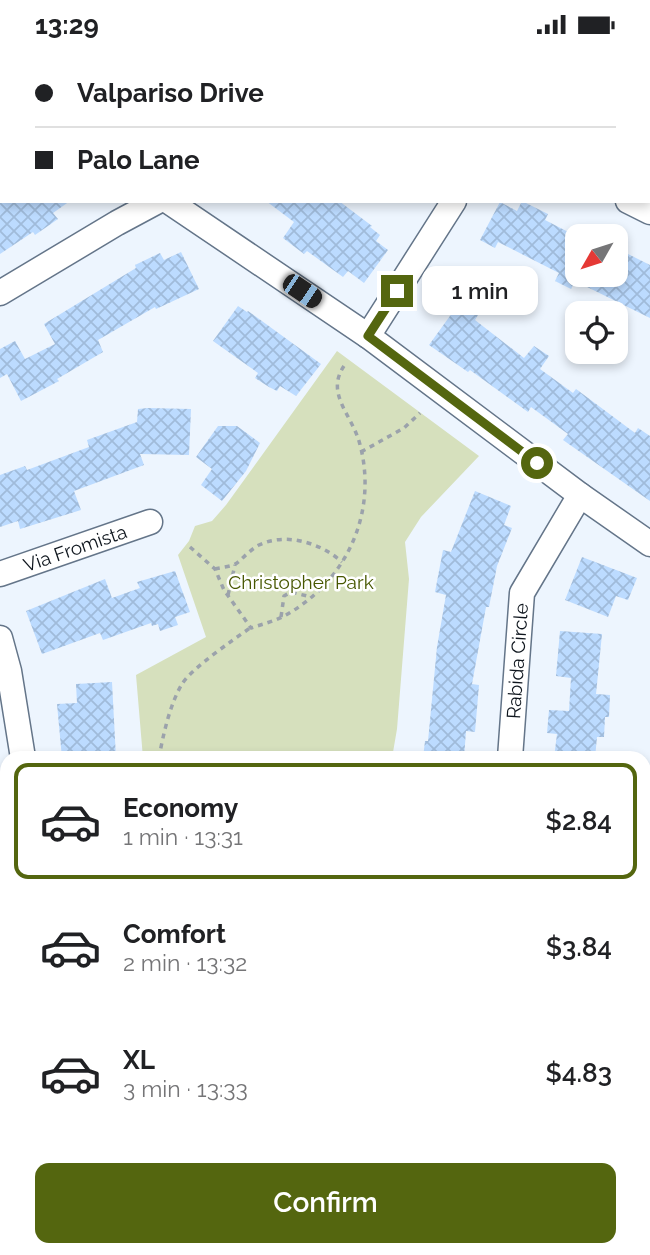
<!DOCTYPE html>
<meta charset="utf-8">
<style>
body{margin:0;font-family:Raleway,sans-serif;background:#f2f2f2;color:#202124;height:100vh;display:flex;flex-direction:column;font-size:26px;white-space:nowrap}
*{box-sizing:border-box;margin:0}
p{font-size:23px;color:#757577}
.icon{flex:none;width:38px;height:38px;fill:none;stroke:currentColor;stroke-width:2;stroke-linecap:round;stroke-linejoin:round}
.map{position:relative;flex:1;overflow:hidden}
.details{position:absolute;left:0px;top:702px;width:651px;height:506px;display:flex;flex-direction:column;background:#fff;border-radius:21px 21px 0 0;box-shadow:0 4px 10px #0003}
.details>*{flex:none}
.guide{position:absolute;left:0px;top:0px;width:651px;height:154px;box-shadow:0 4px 10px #0003;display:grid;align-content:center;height:154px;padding:0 35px;background:#fff}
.needle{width:46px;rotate:231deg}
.fabs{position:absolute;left:565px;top:175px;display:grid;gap:14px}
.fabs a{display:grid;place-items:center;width:63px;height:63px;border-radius:14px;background:#fff;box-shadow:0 4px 10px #0003;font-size:35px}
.end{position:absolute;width:32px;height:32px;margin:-16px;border:9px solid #54660f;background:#fff;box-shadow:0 0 0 4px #fff}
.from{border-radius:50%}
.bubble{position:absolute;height:49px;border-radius:14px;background:#fff;box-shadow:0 4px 10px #0003;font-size:23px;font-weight:600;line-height:49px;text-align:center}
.car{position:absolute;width:21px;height:42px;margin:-21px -10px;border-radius:9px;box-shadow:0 0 5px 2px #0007;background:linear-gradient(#222 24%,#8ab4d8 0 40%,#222 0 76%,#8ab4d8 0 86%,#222 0)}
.guide b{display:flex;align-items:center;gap:24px;height:66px;font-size:26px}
.guide b+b{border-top:2px solid #e0e0e0}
.guide i{width:18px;height:18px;background:#202124}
ul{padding:12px 0 0;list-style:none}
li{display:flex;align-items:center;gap:21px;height:116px;margin:0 14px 10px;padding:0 21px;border:4px solid transparent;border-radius:14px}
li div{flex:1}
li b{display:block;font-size:26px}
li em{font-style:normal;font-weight:600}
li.selected{border-color:#54660f}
li>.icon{width:63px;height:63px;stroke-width:1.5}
.button{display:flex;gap:14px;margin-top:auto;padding:14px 35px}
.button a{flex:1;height:80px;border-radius:14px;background:#54660f;color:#fff;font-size:28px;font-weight:600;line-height:80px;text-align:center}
.status{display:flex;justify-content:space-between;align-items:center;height:49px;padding:0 35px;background:#fff;direction:ltr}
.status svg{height:19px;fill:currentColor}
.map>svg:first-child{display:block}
</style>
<div class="status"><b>13:29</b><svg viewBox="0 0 49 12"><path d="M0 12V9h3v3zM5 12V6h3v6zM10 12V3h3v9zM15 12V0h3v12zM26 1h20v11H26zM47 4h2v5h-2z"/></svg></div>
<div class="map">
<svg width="650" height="1206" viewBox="0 0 650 1206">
<defs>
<pattern id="building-cross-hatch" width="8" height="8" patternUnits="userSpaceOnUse" patternTransform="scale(1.75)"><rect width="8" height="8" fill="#bcdbff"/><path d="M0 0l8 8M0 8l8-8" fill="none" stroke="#a0bbda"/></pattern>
</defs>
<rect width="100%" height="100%" fill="#edf5fe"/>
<!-- green -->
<polygon fill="#d6e0bd" points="337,302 479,407 421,468 405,493 409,530 397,680 392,709 143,709 136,626 206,588 178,506 189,492 195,477 212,472 226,456"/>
<!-- building -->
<g fill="url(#building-cross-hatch)">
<polygon points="0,152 70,152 53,164 58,170 35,186 33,183 0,205"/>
<polygon points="266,152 339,152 372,177 370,178 380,186 376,192 388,201 364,234 348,222 343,228 307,202 304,205 283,189 294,173"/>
<polygon points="522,152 548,165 545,171 578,188 578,226 616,226 616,199 650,216 650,269 575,232 571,240 555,232 559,224 498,193 495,199 480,191 500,153 517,162"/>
<polygon points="181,203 199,240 156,260 155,258 98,291 103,303 57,330 59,332 21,352 7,325 0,329 0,300 15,292 25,310 55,295 44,275 136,219 135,216 160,204 164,211"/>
<polygon points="460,253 478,266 475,271 524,309 534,297 549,307 540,320 573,344 576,340 635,384 638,379 650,387 650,452 563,391 568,385 531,358 528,363 470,321 468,323 429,296"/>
<polygon points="238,257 247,263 248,262 321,315 296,347 280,337 277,342 269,338 255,329 258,324 213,292"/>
<polygon points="148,359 191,360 189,406 140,405 144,416 74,442 81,461 20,480 18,472 0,478 0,426 25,417 27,421 89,398 87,391 137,373 138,360"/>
<polygon points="218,377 237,377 260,394 246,422 222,452 201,436 212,420 196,408"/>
<polygon points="475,442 511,457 504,476 512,479 497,517 489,558 486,558 472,635 479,636 475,683 466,682 464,709 423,709 425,692 428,692 437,598 446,546 435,543 443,501 451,503"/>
<polygon points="582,508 637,529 628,551 616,547 608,568 565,551"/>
<polygon points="175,522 190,563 175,568 178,576 160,582 158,575 152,577 151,574 103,591 100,584 42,605 26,562 105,530 112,549 140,539 137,533"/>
<polygon points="560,582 602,585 596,645 610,646 609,668 605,668 604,688 597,688 595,709 554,709 557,685 547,684 549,661 569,662 571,629 556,627"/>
<polygon points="112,633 116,709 62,709 57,655 77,654 76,635"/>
</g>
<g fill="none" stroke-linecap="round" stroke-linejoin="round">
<defs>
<g id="minor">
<polyline points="362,0 365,2"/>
<polyline points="168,152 368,287 580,446 650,495"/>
<polyline points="628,152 650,163"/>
<polyline points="0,244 117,174 158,152"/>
<polyline points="368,287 454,152"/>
<polyline points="0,525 150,473"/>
<polyline points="0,589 9,622 23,709"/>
<polyline points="510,709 522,544 580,446"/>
<polyline points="644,1113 650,1112"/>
<polyline points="485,1200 487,1206"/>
<polyline points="247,1206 268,1200"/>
</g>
<g id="primary">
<polyline points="42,2 44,0"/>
<polyline points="97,2 99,0"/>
<polyline points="0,32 2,31"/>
<polyline points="0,80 2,79"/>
</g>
</defs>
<!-- minor casing -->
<use href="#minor" stroke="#647589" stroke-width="27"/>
<!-- primary casing -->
<use href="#primary" stroke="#647589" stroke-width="39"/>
<!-- path -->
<g stroke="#9ba2ab" stroke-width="3.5" stroke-dasharray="5 5" stroke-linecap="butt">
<polyline points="361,403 404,379 420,364"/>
<path d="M190,498L215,520L224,541L251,579C263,575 275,572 286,566C348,531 379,461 359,392C350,363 324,343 346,314"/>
<path d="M215,520C222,518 231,518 237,514C244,508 250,501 259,496C286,483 321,494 342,513"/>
<polyline points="228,546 235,516"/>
<polyline points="281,568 284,547 291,543 311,548"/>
<path d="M159,709C163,686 170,655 182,635C192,619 233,591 250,579"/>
</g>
<!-- minor -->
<use href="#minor" stroke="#fff" stroke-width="24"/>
<!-- primary -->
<use href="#primary" stroke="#fff" stroke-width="37"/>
</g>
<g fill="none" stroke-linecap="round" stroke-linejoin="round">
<!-- route -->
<polyline stroke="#54660f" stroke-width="9" points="397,242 368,287 537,414"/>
</g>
<g text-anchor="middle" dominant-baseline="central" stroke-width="5" stroke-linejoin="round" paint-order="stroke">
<!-- street labels -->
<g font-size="19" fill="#0e151d" stroke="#fff">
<text transform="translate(75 499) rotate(-19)">Via Fromista</text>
<text transform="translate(517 612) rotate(-86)">Rabida Circle</text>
</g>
<!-- park labels -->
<g font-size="19" fill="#475700" stroke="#fff">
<text x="301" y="533">Christopher Park</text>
</g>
</g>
</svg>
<div class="fabs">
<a><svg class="needle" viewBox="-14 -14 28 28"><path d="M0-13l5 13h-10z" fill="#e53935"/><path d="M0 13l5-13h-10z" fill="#757577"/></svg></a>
<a><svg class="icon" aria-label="locate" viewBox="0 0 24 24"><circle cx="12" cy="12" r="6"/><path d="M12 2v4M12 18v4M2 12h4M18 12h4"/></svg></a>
</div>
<i class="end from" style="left:537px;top:414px"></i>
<i class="end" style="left:397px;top:242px"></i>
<div class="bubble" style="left:422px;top:217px;width:116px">1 min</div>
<i class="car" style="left:302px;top:242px;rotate:124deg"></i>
<div class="guide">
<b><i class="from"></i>Valpariso Drive</b>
<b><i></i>Palo Lane</b>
</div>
<section class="details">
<ul>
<li class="selected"><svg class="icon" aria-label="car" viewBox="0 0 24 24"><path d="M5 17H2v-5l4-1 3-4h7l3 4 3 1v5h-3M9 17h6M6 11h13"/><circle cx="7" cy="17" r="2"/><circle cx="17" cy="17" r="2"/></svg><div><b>Economy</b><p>1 min · 13:31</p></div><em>$2.84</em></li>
<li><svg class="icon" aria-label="car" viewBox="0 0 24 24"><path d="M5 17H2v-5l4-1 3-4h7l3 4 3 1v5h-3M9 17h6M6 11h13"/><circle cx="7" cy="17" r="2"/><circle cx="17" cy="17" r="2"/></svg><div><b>Comfort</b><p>2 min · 13:32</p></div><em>$3.84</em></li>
<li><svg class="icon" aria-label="car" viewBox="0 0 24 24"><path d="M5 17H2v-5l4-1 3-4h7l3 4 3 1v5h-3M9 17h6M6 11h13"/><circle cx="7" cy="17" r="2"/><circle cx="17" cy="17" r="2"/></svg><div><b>XL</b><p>3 min · 13:33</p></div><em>$4.83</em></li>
</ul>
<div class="button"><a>Confirm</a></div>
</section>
</div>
